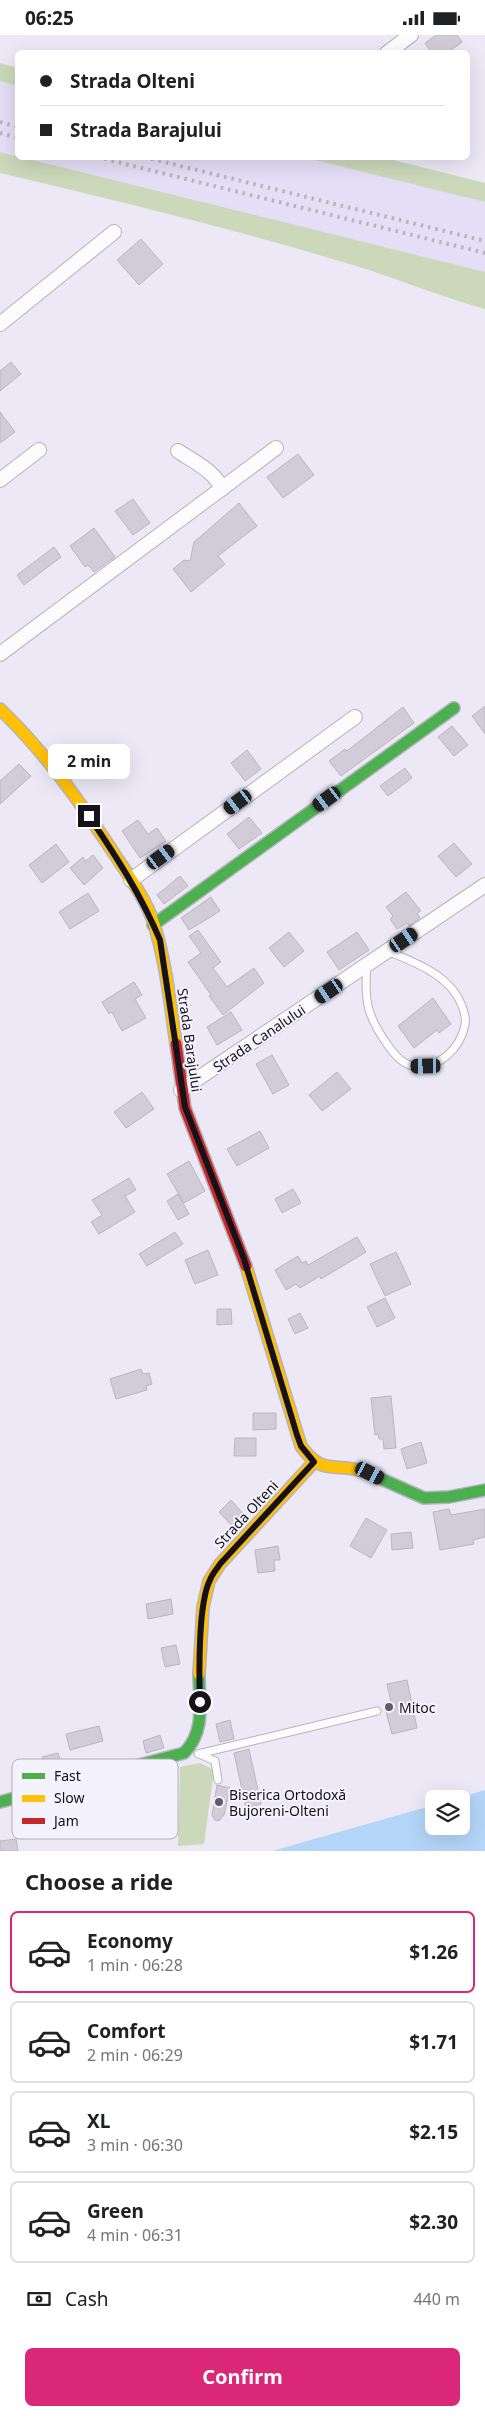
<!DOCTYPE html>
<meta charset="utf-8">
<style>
body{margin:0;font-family:"Noto Sans",sans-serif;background:#f6f6f6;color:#202124;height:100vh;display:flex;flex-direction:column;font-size:19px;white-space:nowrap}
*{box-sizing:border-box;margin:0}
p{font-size:16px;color:#757577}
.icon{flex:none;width:28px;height:28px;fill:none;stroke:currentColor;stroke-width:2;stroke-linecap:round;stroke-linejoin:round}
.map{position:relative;height:1816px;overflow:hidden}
.panel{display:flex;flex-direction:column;background:#fff;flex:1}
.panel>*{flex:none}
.banner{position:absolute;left:15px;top:15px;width:455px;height:110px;border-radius:8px;box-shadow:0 5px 20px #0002;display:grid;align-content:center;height:110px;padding:0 25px;background:#fff}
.fabs{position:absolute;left:425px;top:1755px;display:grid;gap:10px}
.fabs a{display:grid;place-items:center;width:45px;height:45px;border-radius:8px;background:#fff;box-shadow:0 5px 20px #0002;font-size:25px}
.end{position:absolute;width:22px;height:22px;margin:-11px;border:6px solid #15121b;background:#fff;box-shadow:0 0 0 2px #fff}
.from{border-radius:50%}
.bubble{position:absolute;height:35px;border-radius:8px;background:#fff;box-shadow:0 5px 20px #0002;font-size:16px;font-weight:700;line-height:35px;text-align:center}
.car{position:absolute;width:15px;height:30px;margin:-15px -8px;border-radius:6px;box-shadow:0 0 4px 1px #0007;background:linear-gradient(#222 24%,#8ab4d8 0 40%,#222 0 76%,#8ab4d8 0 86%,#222 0)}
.banner b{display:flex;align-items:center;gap:18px;height:48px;font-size:19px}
.banner b+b{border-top:1px solid #e0e0e0}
.banner i{width:12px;height:12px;background:#202124}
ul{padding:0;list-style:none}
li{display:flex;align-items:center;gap:15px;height:82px;margin:0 10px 8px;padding:0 15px;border:2px solid #e0e0e0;border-radius:8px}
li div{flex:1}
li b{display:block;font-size:19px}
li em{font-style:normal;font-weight:700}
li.selected{border-color:#db2777}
li>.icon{width:45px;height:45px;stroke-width:1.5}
h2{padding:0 25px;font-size:22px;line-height:60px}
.pay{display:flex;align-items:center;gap:12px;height:55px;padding:0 25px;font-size:19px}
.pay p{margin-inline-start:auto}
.button{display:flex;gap:10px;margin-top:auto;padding:10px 25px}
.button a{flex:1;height:58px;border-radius:8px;background:#db2777;color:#fff;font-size:20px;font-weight:700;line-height:58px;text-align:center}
.status{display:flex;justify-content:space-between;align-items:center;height:35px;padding:0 25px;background:#fff;direction:ltr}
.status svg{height:14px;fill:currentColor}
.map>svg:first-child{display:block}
</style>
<div class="status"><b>06:25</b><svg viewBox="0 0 49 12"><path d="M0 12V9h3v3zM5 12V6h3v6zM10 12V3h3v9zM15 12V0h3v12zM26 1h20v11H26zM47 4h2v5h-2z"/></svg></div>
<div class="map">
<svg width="485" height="1816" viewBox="0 0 485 1816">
<rect width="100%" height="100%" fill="#ece8f6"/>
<!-- built -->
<g fill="#e4def6">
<polygon points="0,46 17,51 17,121 0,117"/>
<polygon points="307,122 485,167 485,237 23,123"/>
</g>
<!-- green -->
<g fill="#cbd8ba">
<polygon points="0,28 17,33 17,51 0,46"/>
<path d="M0,117L485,237V274C441,262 399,244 356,231C238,195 119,166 0,138Z"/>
<polygon points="307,123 385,123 485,148 485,167"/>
<polygon points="200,1728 214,1735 204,1809 178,1811 180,1732"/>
</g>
<!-- water -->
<polygon fill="#b3d5f7" points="485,1755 485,1816 272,1816 434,1770 434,1791 461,1791 461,1764 455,1764"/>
<!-- building -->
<g fill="#d1ccd8" stroke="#bab6c1">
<polygon points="436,0 457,0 462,7 447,18 432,18 425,8"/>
<polygon points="141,204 163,229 139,250 117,225"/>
<polygon points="11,327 21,339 0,356 0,336"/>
<polygon points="0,377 15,397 0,408"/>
<polygon points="298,419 314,440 283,463 267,442"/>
<polygon points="133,464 150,488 133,500 115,476"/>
<polygon points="239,468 257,491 218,521 225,529 191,557 173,534 184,525 190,526 194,507"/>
<polygon points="94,493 115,522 94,537 88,530 85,532 70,511"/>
<polygon points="54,512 61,522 24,550 17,540"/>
<polygon points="485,671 485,699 472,681"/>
<polygon points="403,672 414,688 341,741 329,726 345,714 347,716"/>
<polygon points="452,691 468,710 454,721 438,702"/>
<polygon points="247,715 261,734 245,746 231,728"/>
<polygon points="19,729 31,741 0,769 0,746"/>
<polygon points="405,733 412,743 388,761 380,751"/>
<polygon points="249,782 262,798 239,814 227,799"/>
<polygon points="138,785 148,799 157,793 166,806 140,823 122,796"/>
<polygon points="454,808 472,829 456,842 438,821"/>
<polygon points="56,809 69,827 42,848 29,830"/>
<polygon points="93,820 103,833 84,850 70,833 83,822 86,826"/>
<polygon points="180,841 188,851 164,869 157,860"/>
<polygon points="406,857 421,876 417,878 420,883 409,891 407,888 397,894 390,884 393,881 386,872"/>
<polygon points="88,858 99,876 70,894 59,877"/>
<polygon points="211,862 220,876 189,895 181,883"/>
<polygon points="198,895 221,927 213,933 227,952 254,933 264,948 223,980 209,961 211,960 188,927 201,918 189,901"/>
<polygon points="289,897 304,916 284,932 269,913"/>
<polygon points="357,897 369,915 339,935 327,917"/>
<polygon points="134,947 142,960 135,964 146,983 122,996 112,977 109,979 102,967"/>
<polygon points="433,963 451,989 439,998 437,995 414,1013 398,991"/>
<polygon points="231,977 242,995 217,1010 207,992"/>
<polygon points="272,1020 289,1050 273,1059 256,1029"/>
<polygon points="337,1037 351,1054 322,1076 309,1060"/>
<polygon points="142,1057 154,1074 126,1093 114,1077"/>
<polygon points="260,1096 269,1113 237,1131 227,1114"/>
<polygon points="189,1126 205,1156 184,1168 167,1139"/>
<polygon points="129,1143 136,1155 125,1161 135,1177 99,1199 91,1187 102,1180 92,1165"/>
<polygon points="293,1154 301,1168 282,1178 275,1164"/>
<polygon points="178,1159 189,1179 178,1185 167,1166"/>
<polygon points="175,1197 183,1209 147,1231 139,1219"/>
<polygon points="357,1202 366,1217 321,1244 320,1241 300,1253 296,1249 286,1255 275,1235 298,1221 302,1228 306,1226 308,1230"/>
<polygon points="208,1215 218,1240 195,1249 185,1225"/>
<polygon points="396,1217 411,1249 385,1261 370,1229"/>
<polygon points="385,1263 395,1283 377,1292 367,1272"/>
<polygon points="217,1274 231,1274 232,1289 217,1290"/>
<polygon points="300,1278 308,1293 295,1299 288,1284"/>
<polygon points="141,1334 143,1339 149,1338 152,1349 146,1351 147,1355 116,1364 110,1344"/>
<polygon points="391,1361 396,1413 384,1414 383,1404 379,1404 378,1399 375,1400 371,1363"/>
<polygon points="253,1378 276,1378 276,1394 253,1395"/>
<polygon points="235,1403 256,1403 256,1421 234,1421"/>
<polygon points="421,1407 427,1428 407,1434 401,1414"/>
<polygon points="231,1465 247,1483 236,1495 219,1477"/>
<polygon points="449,1474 451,1480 485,1474 485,1502 473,1505 474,1509 440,1515 433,1477"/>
<polygon points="366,1483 387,1495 371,1523 350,1511"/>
<polygon points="411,1497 413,1513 392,1515 391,1499"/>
<polygon points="278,1511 280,1525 274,1525 275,1536 258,1538 255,1515"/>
<polygon points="171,1564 173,1579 148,1584 146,1569"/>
<polygon points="176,1610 180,1629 165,1632 161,1613"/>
<polygon points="407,1645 417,1693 392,1699 384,1669 391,1667 387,1649"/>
<polygon points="230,1685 234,1704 220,1707 216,1689"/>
<polygon points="99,1691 103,1706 70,1715 66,1699"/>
<polygon points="160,1700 164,1713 146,1718 143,1706"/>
<polygon points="249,1714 261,1769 246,1773 234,1718"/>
<polygon points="58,1718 63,1735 46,1739 42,1722"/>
<polygon points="217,1750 230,1753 224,1780 219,1786 215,1785 212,1780"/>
<polygon points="16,1804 18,1816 0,1816 0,1806"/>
</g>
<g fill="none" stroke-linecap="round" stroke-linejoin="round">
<defs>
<g id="lane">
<path d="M367,930C364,965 367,981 387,1009C393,1018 402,1029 413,1031C438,1035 460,1014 465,990C467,979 460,964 453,955C437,935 410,926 388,916"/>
<polyline points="198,1719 377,1676"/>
<polyline points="199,1719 215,1726 218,1745"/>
</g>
<g id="street">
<polyline points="387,18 411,0"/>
<polyline points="0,289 114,197"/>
<path d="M178,416C193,426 216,437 222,454"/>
<polyline points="0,445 39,415"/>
<polyline points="0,619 276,413"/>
<polyline points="131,845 355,682"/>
<polyline points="181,1055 485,850"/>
</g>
<g id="fast">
<polyline points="153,890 454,673"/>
<polyline points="368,1438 424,1463 449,1462 485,1455"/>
<path d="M0,1767L184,1718C206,1696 199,1668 199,1639"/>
</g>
<g id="slow">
<path d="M0,674C46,718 80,767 115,820C128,840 145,863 153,886C166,926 170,968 176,1009"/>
<path d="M246,1231L301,1411C324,1444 338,1425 368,1438"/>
<polyline points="199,1639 203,1572 209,1546 220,1529 314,1427"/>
</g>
<polyline id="jam" points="176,1009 185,1073 246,1231"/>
</defs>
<!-- lane casing -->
<use href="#lane" stroke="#b6b3be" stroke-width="9"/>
<!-- street casing -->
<use href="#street" stroke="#b6b3be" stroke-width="16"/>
<!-- fast casing -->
<use href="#fast" stroke="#b6b3be" stroke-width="14"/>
<!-- slow casing -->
<use href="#slow" stroke="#b6b3be" stroke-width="14"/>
<!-- jam casing -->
<use href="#jam" stroke="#b6b3be" stroke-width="14"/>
<!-- lane -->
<use href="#lane" stroke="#fcfcfe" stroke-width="7"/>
<!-- street -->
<use href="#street" stroke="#fcfcfe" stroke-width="14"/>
<!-- fast -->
<use href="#fast" stroke="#4caf50" stroke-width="11"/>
<!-- slow -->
<use href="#slow" stroke="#ffc107" stroke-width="11"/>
<!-- jam -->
<use href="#jam" stroke="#c62828" stroke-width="11"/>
<!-- rail -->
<g stroke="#b6b6b9" stroke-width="4" stroke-dasharray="2.5 5" stroke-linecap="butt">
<polyline points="0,87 18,92"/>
<polyline points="0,98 18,103"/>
<polyline points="97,122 485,218"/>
<polyline points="144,122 485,206"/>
</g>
</g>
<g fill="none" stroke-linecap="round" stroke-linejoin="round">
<!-- route -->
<path stroke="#15121b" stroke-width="6" d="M89,781C117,823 140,858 160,905L185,1072L244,1224L297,1400L301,1411L314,1427L220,1529C217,1534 212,1539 210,1545C198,1568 199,1640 200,1667"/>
</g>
<!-- markers -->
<g fill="#605d68" stroke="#f4f2fc" stroke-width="2">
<circle cx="389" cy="1672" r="5"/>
<circle cx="219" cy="1767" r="5"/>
</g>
<g text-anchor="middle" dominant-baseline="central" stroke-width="4" stroke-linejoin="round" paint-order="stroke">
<!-- street labels -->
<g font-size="14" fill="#15121b" stroke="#f4f2fc">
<text transform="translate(259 1003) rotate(-34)">Strada Canalului</text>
<text transform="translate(190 1005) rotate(82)">Strada Barajului</text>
<text transform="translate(246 1479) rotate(-47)">Strada Olteni</text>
</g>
<!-- poi labels -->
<g font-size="14" fill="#15121b" stroke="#f4f2fc" text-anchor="start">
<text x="399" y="1672">Mitoc</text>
<text x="229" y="1759">Biserica Ortodoxă<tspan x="229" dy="16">Bujoreni-Olteni</tspan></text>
</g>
</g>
<!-- legend -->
<rect x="12" y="1724" width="166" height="80" rx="8" fill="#f4f2fc" stroke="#b1afb8" stroke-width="1"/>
<rect x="22" y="1738" width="23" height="6" fill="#4caf50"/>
<rect x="22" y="1760" width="23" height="7" fill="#ffc107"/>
<rect x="22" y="1783" width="23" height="6" fill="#c62828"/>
<g font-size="14" fill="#15121b">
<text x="54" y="1746">Fast</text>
<text x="54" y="1768">Slow</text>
<text x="54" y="1791">Jam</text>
</g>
</svg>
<div class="fabs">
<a><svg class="icon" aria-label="layers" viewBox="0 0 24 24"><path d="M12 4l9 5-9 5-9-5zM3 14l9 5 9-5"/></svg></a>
</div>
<i class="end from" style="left:200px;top:1667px"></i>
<i class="end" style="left:89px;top:781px"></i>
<div class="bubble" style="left:48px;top:709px;width:82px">2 min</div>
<i class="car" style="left:327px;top:764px;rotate:234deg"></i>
<i class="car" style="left:238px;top:767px;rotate:234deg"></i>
<i class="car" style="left:161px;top:822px;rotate:54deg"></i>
<i class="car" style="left:404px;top:905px;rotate:56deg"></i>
<i class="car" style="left:329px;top:956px;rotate:236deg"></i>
<i class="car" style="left:426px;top:1031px;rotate:269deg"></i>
<i class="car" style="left:370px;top:1438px;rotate:117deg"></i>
<div class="banner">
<b><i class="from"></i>Strada Olteni</b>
<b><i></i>Strada Barajului</b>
</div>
</div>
<section class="panel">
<h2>Choose a ride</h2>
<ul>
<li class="selected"><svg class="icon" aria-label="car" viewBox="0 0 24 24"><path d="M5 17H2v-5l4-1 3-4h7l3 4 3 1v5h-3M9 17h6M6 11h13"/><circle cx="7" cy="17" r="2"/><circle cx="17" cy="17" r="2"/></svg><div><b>Economy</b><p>1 min · 06:28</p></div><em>$1.26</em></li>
<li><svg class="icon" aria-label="car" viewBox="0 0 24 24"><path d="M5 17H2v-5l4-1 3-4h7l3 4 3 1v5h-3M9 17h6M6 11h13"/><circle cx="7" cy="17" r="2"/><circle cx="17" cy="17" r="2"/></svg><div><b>Comfort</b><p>2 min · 06:29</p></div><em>$1.71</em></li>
<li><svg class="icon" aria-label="car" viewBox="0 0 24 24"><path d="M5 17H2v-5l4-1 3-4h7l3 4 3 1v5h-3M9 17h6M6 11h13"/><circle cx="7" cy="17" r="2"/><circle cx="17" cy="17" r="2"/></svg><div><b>XL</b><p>3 min · 06:30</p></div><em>$2.15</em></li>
<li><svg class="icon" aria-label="car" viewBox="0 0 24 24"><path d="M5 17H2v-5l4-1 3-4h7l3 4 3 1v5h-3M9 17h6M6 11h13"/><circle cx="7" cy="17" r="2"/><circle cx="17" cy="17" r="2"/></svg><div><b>Green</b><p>4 min · 06:31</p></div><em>$2.30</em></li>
</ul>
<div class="pay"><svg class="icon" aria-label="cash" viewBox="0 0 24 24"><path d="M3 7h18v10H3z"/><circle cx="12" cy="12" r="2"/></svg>Cash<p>440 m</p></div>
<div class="button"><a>Confirm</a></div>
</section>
